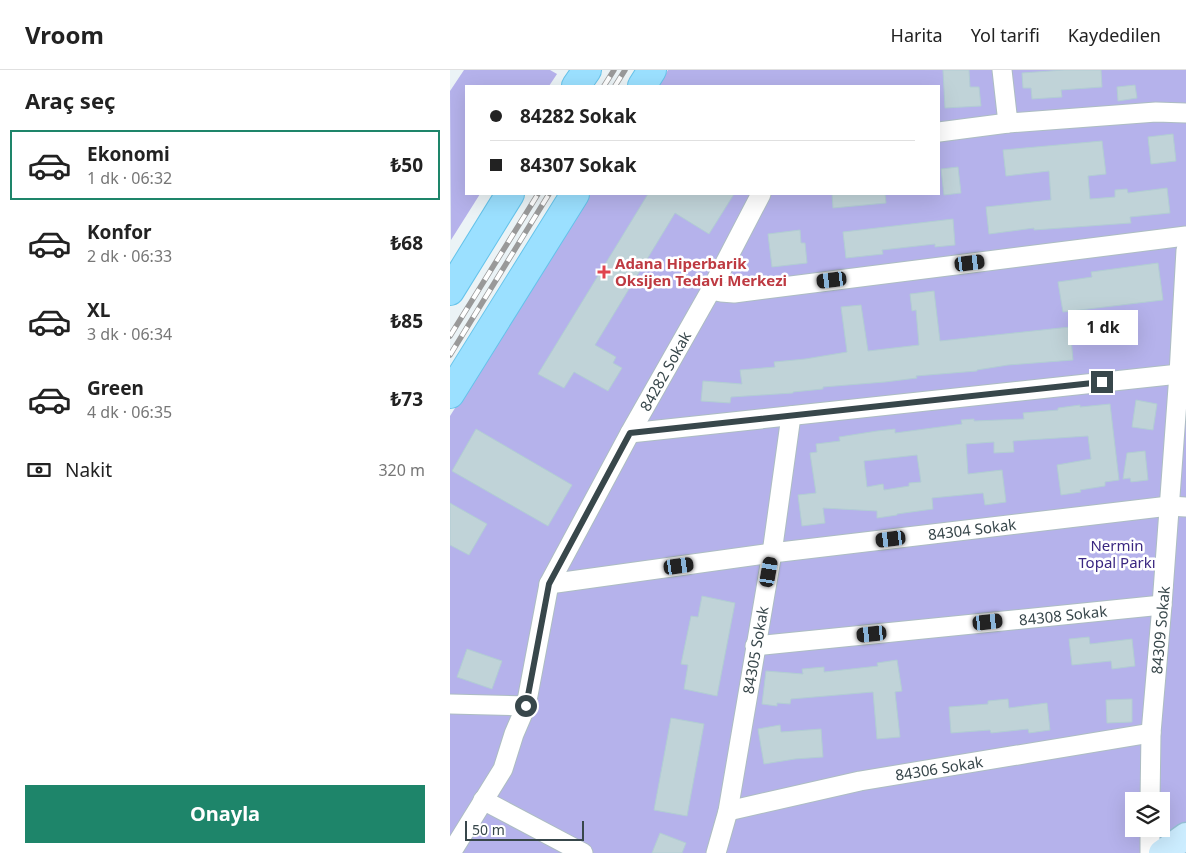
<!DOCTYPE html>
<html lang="tr">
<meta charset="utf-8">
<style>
body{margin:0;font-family:"Noto Sans",sans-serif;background:#f2f2f2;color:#222;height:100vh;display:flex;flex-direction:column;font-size:19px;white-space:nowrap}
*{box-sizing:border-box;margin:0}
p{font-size:16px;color:#767676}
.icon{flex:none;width:28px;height:28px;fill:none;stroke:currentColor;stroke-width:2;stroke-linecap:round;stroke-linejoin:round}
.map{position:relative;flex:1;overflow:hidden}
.sheet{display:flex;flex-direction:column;background:#fff;width:450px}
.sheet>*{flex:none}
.hud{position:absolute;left:15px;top:15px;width:475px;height:110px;border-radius:0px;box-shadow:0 5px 20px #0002;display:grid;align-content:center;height:110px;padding:0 25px;background:#fff}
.fabs{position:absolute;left:675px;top:722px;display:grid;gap:10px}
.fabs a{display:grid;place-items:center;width:45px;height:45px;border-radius:0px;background:#fff;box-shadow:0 5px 20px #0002;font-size:25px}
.scale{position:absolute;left:15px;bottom:12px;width:119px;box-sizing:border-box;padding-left:5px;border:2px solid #38474b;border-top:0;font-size:14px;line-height:18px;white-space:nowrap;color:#38474b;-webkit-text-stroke:4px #fff;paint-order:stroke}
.end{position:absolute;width:22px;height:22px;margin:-11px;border:6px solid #38474b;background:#fff;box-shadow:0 0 0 2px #fff}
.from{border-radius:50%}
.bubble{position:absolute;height:35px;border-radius:0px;background:#fff;box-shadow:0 5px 20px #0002;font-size:16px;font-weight:700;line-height:35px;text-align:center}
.car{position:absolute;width:15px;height:30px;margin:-15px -8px;border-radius:6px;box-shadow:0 0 4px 1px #0007;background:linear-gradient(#222 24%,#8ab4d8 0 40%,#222 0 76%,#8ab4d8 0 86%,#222 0)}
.hud b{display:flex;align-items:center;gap:18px;height:48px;font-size:19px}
.hud b+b{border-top:1px solid #e0e0e0}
.hud i{width:12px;height:12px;background:#222}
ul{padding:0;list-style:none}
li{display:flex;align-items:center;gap:15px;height:70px;margin:0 10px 8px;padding:0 15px;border:2px solid transparent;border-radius:0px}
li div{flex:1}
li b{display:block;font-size:19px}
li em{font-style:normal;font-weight:700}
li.current{border-color:#1e856a}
li>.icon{width:45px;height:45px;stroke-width:1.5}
h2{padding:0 25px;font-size:22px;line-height:60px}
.pay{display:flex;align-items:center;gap:12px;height:55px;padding:0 25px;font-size:19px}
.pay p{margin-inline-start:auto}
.cta{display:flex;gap:10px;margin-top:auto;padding:10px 25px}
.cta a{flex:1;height:58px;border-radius:0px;background:#1e856a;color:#fff;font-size:20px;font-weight:700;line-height:58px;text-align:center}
header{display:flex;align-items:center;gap:30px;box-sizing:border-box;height:70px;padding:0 25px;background:#fff;border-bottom:1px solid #e0e0e0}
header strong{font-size:24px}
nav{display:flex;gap:28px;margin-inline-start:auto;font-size:18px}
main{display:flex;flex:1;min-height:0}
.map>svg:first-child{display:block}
</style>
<header>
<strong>Vroom</strong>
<nav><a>Harita</a><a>Yol tarifi</a><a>Kaydedilen</a></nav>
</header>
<main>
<section class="sheet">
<h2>Araç seç</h2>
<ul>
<li class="current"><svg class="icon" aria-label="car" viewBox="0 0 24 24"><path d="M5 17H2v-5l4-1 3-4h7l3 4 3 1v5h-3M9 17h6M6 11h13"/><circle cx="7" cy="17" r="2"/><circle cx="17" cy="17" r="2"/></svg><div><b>Ekonomi</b><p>1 dk · 06:32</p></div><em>₺50</em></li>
<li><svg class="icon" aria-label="car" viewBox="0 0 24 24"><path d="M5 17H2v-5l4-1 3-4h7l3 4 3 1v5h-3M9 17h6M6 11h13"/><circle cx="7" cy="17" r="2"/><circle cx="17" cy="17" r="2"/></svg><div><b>Konfor</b><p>2 dk · 06:33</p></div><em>₺68</em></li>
<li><svg class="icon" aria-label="car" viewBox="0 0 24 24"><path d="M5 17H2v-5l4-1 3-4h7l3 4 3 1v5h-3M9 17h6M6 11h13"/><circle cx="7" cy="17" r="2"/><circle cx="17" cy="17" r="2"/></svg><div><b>XL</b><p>3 dk · 06:34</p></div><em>₺85</em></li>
<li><svg class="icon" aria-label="car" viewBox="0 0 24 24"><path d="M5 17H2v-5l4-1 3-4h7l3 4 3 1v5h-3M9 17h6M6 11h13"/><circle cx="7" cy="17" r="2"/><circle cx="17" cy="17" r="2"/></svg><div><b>Green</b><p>4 dk · 06:35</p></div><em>₺73</em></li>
</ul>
<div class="pay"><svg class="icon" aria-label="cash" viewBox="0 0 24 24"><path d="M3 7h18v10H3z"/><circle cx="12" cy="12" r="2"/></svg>Nakit<p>320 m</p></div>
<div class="cta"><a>Onayla</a></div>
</section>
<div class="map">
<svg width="736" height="783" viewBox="0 0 736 783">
<rect width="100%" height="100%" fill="#ebf3f6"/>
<!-- green -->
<g fill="#b5b2eb" fill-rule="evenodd">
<polygon points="14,0 100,0 107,4 99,16 16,16 16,124 30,124 1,170 0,21"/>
<path d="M218,0H736V783H0V346L140,124H489V16H208ZM684,731H711V759H684Z"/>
</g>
<!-- building -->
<g fill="#c0d3d8" stroke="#b2cdd4" fill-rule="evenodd">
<polygon points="493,0 519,0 520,17 529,17 531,36 495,38"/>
<polygon points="614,0 651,0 652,17 611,20 612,27 582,29 581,18 573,18 572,3"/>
<polygon points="685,15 687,28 668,31 667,17"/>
<polygon points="723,64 726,91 701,94 698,67"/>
<polygon points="652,71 656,104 638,106 640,129 665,127 665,120 677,119 678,123 717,118 720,143 680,147 681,153 584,160 584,158 539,164 536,137 601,130 599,101 556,106 553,80"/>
<polygon points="508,97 511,123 494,125 491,99"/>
<polygon points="198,124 284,124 259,164 225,143 145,275 166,287 163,293 172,298 158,321 124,302 114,318 88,304"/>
<polygon points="382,124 435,124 436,133 383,138"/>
<polygon points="503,149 505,175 485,177 485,174 432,180 433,184 396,188 393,162"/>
<polygon points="350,160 351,173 355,173 357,193 322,197 318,164"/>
<polygon points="708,193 713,230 613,242 608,212 642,207 641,202"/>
<polygon points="484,221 490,271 620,257 623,290 558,295 527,300 527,301 466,306 467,308 435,312 373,317 373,319 343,322 343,323 281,327 280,333 251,331 253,311 292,314 290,300 325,297 324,292 355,289 397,282 391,237 411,235 418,281 469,275 466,240 462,241 460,224"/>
<polygon points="686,330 707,334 703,360 682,357"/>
<path d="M660,334L669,410L655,412V416L630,420L631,422L611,425L607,395L641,389L638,366L563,371L564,382L544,383V372L516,374L518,404L552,400L556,432L535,435L533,423L482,428L483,439L447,444V445L427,448V441L373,438L375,453L352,456L348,425L366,423L360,383L367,382L366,374L390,371L389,367L427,361L445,359V363L512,354L511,350L524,349V351L574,349L573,343L608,340V338L630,335V337ZM467,385L471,412L459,413V416L434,420L433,414L417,417L414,391Z"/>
<polygon points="26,359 122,415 98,456 2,401"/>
<polygon points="695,381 698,410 681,412 680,408 673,409 677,383"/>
<polygon points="0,433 37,454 19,485 0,475"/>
<polygon points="252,526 285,533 267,626 234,619 238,595 231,594 241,546 248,547"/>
<polygon points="639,567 640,574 682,569 685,596 662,599 661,591 622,595 619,569"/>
<polygon points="17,579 52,591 42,619 7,607"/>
<polygon points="447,590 452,621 445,622 450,667 427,669 423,622 341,629 340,634 327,633 327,636 312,634 316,601 353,604 352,599 374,597 374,602 428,596 427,593"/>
<polygon points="558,629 559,638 597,633 600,660 579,663 578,659 541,663 540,660 501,663 499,637 538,634 538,631"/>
<polygon points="682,629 682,652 657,653 656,630"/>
<polygon points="221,648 254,654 237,746 204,740"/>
<polygon points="330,655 331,662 371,659 373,687 345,689 314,694 308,659"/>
<polygon points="210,763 236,773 232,783 202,783"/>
</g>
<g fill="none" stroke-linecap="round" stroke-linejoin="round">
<defs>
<g id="street">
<polyline points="552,0 558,53"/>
<polyline points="489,62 558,53 706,42 736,43"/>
<polyline points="261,220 271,222 284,223 736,166"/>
<polyline points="180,363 729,304"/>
<polyline points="99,514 322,483 719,436 736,437"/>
<polyline points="305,576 712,535"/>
<polyline points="0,634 76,636"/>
<polyline points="33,730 133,783"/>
<polyline points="700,731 701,663 712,535 729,304 736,180"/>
<polyline points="278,741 410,711 701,663"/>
<polyline points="1,783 53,699 64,664 76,636 99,514 180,363 261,220 311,124"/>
<polyline points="266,783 278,741 322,483 341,346"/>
<polyline points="700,783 700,759"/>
</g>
<polyline id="secondary" points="712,783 736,766"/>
<g id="primary">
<polyline points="126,16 137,0"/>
<polyline points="192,16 202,0"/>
<polyline points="0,221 60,124"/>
<polyline points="0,324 125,124"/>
</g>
</defs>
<!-- street casing -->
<use href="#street" stroke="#adbdc2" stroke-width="21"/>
<!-- secondary casing -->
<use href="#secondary" stroke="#96c0d5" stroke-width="29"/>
<!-- primary casing -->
<use href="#primary" stroke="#65c3ea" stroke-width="30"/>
<!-- street -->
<use href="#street" stroke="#fff" stroke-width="19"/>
<!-- secondary -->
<use href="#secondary" stroke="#ccedff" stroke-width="26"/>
<!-- primary -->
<use href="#primary" stroke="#9be0ff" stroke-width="28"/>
<defs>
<g id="rail">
<polyline points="154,16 164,0"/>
<polyline points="165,16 175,0"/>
<polyline points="0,266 88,124"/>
<polyline points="0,285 99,124"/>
</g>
</defs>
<!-- rail casing -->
<use href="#rail" stroke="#999" stroke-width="5.5"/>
<!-- rail -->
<use href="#rail" stroke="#fff" stroke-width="4" stroke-dasharray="11" stroke-linecap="butt"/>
</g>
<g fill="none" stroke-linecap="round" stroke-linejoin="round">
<!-- route -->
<polyline stroke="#38474b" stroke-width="6" points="76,636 99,514 180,363 652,312"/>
</g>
<!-- markers -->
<path fill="#e0444e" stroke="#fff" stroke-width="2" d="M151.5 194.5h5v5h5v5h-5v5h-5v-5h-5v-5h5z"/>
<g text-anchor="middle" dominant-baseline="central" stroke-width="5" stroke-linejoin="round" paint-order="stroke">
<!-- health labels -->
<g font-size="15" font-weight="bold" fill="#be3a42" stroke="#fff" text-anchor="start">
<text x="165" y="193">Adana Hiperbarik<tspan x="165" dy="17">Oksijen Tedavi Merkezi</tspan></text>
</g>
<!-- street labels -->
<g font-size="15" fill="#38474b" stroke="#fff">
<text transform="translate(215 301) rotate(-61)">84282 Sokak</text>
<text transform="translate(522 459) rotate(-7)">84304 Sokak</text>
<text transform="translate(613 545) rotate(-6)">84308 Sokak</text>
<text transform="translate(710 560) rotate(-85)">84309 Sokak</text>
<text transform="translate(305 580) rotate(-80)">84305 Sokak</text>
<text transform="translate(489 698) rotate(-9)">84306 Sokak</text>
</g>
<!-- park labels -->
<g font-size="15" fill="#3a2781" stroke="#fff">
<text x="667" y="475">Nermin<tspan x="667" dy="17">Topal Parkı</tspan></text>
</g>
</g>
</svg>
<div class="fabs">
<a><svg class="icon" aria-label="layers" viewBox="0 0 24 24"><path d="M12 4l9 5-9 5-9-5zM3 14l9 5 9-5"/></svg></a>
</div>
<div class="scale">50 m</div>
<i class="end from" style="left:76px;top:636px"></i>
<i class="end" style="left:652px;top:312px"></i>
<div class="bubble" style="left:618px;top:240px;width:70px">1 dk</div>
<i class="car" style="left:520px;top:193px;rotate:83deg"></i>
<i class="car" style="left:382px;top:210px;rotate:263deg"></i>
<i class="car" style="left:441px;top:469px;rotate:263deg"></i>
<i class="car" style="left:229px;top:496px;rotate:82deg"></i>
<i class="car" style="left:319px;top:502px;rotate:10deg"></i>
<i class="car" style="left:538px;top:552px;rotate:84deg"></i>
<i class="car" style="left:422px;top:564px;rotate:264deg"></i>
<div class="hud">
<b><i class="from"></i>84282 Sokak</b>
<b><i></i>84307 Sokak</b>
</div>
</div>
</main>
